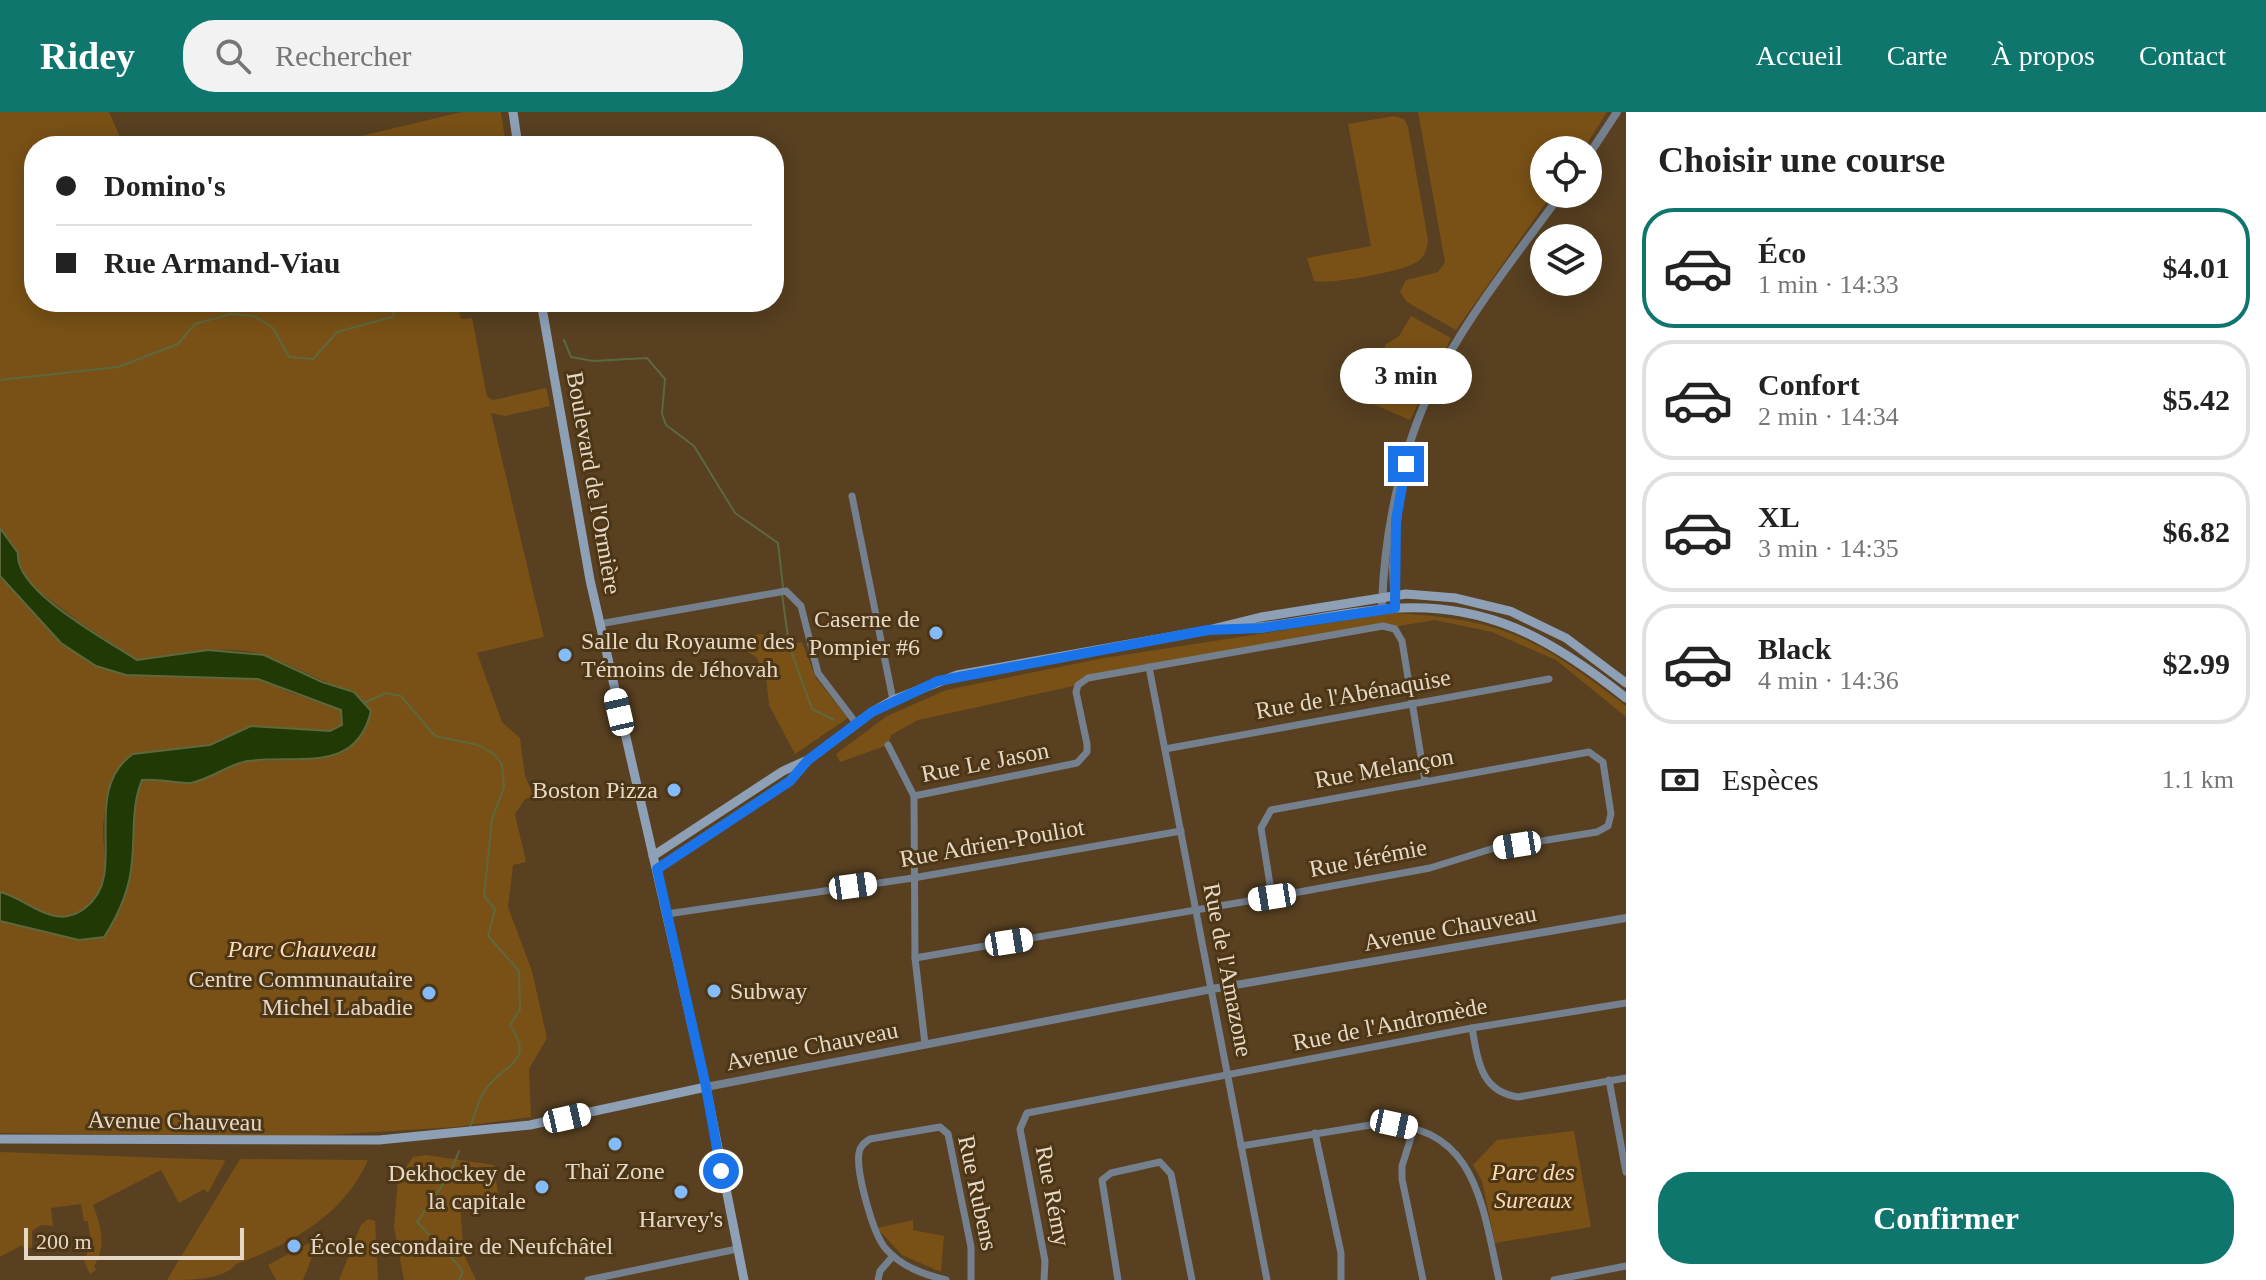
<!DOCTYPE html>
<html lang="fr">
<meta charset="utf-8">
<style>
body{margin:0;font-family:Georgia,serif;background:#f2f2f2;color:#222;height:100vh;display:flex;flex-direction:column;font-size:30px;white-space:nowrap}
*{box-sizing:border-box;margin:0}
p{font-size:26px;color:#767676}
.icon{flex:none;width:44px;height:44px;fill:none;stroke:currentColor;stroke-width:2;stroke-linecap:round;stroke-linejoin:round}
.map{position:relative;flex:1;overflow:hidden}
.sheet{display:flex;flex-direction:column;background:#fff;width:640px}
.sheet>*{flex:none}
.hud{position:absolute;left:24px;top:24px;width:760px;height:176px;border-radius:32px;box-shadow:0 4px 20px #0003;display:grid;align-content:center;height:176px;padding:0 32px;background:#fff}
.controls{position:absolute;left:1530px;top:24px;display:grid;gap:16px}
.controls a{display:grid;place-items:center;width:72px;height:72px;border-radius:50%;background:#fff;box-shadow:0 4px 20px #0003;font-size:40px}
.scale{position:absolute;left:24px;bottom:20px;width:220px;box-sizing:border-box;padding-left:8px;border:4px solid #e6d8c6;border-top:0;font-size:22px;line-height:28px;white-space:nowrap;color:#e6d8c6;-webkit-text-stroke:6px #4d3616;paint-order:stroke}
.end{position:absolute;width:36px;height:36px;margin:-18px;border:10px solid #1a73e8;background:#fff;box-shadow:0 0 0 4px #fff}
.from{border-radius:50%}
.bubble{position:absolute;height:56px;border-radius:28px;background:#fff;box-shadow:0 4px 20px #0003;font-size:26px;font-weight:600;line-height:56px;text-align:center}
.car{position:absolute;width:24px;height:48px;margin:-24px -12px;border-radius:10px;box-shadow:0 0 6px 2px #0007;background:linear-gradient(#fff 24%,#345 0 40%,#fff 0 76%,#345 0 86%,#fff 0)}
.hud b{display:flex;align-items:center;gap:28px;height:76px;font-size:30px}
.hud b+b{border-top:2px solid #e0e0e0}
.hud i{width:20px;height:20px;background:#222}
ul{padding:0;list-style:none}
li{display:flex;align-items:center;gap:24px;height:120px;margin:0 16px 12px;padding:0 16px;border:4px solid #e0e0e0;border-radius:32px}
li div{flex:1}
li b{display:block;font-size:30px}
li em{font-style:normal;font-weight:600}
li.current{border-color:#0f766e}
li>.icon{width:72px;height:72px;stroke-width:1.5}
h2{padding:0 32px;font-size:36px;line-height:96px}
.pay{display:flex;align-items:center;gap:20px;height:88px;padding:0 32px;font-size:30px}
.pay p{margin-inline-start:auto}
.cta{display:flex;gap:16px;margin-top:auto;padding:16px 32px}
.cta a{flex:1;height:92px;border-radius:32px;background:#0f766e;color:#fff;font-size:32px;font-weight:600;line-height:92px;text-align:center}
header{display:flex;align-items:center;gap:48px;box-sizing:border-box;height:112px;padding:0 40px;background:#0f766e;color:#fff}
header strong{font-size:38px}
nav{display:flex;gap:44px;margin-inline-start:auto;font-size:28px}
.search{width:560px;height:72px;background:#f2f2f2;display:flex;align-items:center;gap:20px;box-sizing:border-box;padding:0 28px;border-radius:32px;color:#767676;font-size:30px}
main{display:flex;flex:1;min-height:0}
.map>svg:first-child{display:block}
</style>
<header>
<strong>Ridey</strong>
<div class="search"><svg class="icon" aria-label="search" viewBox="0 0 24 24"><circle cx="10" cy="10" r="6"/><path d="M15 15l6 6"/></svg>Rechercher</div>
<nav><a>Accueil</a><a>Carte</a><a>À propos</a><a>Contact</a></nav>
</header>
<main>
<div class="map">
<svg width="1626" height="1168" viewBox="0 0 1626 1168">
<rect width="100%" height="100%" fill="#584021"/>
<!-- green -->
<g fill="#795116">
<path d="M0,0H109L124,34H34V190H457L461,207L472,206L487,285L493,288L546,276L550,294L505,304L491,301L544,525L477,541L502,610L520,626L525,664L534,685L525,687L515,702L526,750L513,753L508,795L532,859L547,926L529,957L531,1005L456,1015L296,1025L0,1021V809L79,828L132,752L133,690L141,667L168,666L190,671L247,649L299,648L342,641L354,580C323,571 297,555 267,544C229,530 176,543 137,548L77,508L27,470L0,416Z"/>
<polygon points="462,0 501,0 506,34 319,34"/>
<polygon points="1418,0 1607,0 1583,38 1544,38 1544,82 1552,82 1456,218 1407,190 1400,180 1406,168 1438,160 1445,150"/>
<path d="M1394,4L1404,7L1408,15L1428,128C1427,137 1425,145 1417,150C1405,159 1329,173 1314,169L1307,146L1371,134L1348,12Z"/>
<polygon points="1411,204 1451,226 1410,308 1368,290 1376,289 1390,254 1385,251 1385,233 1399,224"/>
<path d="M0,464L61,531L126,563L258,567L293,582L340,595L342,613L330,619L251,614L210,633L133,642C113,656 103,696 103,721C103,734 107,750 104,764C99,788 77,811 51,803C33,798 19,785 0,780Z"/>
<path d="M1394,501C1506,507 1539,528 1626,594V605L1556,548L1492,520L1435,508L1088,566L1078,573L918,608L891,623L888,633L840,650L836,642L887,604L946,578L1104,546Z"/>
<polygon points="763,522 768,537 802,530 816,566 848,606 795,642 769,593 766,566 757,546 729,527"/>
<polygon points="1574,1019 1591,1115 1495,1131 1482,1069 1473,1053 1497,1028"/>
<path d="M0,1040L224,1048L225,1049L208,1081L204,1077L179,1091L161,1058L93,1093C101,1114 107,1134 94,1154L96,1158L90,1162L84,1149L91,1132L88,1109H84L81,1092L51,1096L53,1114L41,1113L32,1119V1135L25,1138L22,1133L0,1145Z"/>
<polygon points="426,1043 494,1053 498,1082 470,1086 460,1095 464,1143 476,1168 404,1168 394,1115 398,1067 413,1045"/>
<path d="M240,1047L368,1048C343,1105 288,1133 236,1152C225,1168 188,1168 167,1168Z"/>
<polygon points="368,1107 375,1109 378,1168 339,1168 361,1113"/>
<polygon points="913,1108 913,1118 944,1124 941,1160 902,1143 877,1116"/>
<polygon points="320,1125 303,1168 276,1168 268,1153"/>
</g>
<!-- water -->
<path fill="#213904" stroke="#5c693e" stroke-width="2" d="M0,416L18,441C14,479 107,528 137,548L208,538L264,543L322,570L354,580L371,599C356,663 298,642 248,649C228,652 210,668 190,671C180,672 157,666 142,668C131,695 135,720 132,749C130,777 119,802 104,825L79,828L0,809V780C19,785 33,798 51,803C77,811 100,788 104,764C111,726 92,670 133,642L210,633L251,614L330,619L342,613L341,598L258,567L126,563L96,554L61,531L0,464Z"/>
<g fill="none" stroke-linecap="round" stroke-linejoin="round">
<!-- stream -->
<g stroke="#5c693e" stroke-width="2">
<polyline points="564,228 571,245 593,249 647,246 665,267 662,302 666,313 694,334 735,401 778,431 783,475"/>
<polyline points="0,268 118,255 178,232 195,212 231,202 254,204 273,216 289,245 313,247 337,220 392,205 397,190"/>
<polyline points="782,482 789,533 812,597 834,608"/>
<path d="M364,591L386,581L401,584L435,624L478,633L494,642L502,652L504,675L492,707L484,784L495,797L488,824L519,859L520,897L510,913C535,949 507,951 488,974C479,984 475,1002 470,1015"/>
<polyline points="459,1039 450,1062 417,1110 458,1153 463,1160 459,1168"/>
</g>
<!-- minor -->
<g stroke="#74808e" stroke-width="7">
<polyline points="852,384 893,588"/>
<polyline points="599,512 786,479 801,494 818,561 856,611"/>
<polyline points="1149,555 1267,1168"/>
<polyline points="888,633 914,684 915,846 925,932"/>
<polyline points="1165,637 1549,567"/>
<polyline points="914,684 1077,651 1087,640 1087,632 1076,580 1078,573 1088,566 1383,514 1395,517 1402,529 1425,669"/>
<polyline points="667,802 913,766 1181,719"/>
<polyline points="915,846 1272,785 1430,756 1491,737 1597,720 1608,714 1611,702 1603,650 1589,640 1271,698 1261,716 1272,785"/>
<path d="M1472,916C1478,948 1480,979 1518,985L1626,966"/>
<polyline points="1609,968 1626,1060"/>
<polyline points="1414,1016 1402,1054 1402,1067 1423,1168"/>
<polyline points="1315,1021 1341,1141 1341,1168"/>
<path d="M1241,1034L1377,1012C1476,1011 1482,1092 1499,1168"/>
<polyline points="588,1168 737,1137"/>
<polyline points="878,1168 880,1159 893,1144"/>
<path d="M946,1168C923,1162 902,1155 886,1137C873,1123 856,1060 859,1041C860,1034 864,1031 870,1027L940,1015L948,1022L971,1135V1168"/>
<polyline points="1044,1168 1045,1149 1020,1017 1027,1001 1472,916 1626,891"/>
<polyline points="1118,1168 1102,1068 1111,1061 1160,1050 1171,1062 1192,1168"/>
<polyline points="1554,1168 1626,1154"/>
</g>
<!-- tertiary -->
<g stroke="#74808e" stroke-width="8">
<polyline points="1588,44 1617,0"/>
<path d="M1382,492C1385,411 1404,325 1443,253C1476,193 1521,137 1561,82"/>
<polyline points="1395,496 1393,455 1399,389"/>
<polyline points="706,975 1212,877 1626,806"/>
</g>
<!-- secondary -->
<g stroke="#8da0b6" stroke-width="9">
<polyline points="513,0 518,34"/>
<polyline points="541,190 590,468 706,975 744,1168"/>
<path d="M1227,517C1281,516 1332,501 1386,497C1485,488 1552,527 1626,586"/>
<polyline points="653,744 783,659 805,649"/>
<polyline points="657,757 790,669 808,648 872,600 893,588 957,563 1208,518 1261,505 1406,482 1456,486 1510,499 1566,526 1626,571"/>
<polyline points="0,1027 379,1028 530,1013 706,975"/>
</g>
</g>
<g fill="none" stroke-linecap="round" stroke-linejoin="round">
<!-- route -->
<polyline stroke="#1a73e8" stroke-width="10" points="721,1059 706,975 657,757 790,669 808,648 872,600 938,569 1208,518 1262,516 1395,496 1396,408 1406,352"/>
</g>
<!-- markers -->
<g fill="#84bcfb" stroke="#4d3616" stroke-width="3">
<circle cx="936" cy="521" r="8"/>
<circle cx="565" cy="543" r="8"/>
<circle cx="674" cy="678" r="8"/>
<circle cx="714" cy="879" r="8"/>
<circle cx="429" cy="881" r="8"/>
<circle cx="615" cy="1032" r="8"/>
<circle cx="542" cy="1075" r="8"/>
<circle cx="681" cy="1080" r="8"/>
<circle cx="294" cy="1134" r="8"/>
</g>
<g text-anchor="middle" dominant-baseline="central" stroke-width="6" stroke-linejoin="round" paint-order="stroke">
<!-- street labels -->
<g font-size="24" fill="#e6d8c6" stroke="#4d3616">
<text transform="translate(594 371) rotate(80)">Boulevard de l'Ormière</text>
<text transform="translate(1353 582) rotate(-10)">Rue de l'Abénaquise</text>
<text transform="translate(985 650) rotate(-11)">Rue Le Jason</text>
<text transform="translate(1384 656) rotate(-10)">Rue Melançon</text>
<text transform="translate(992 731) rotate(-10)">Rue Adrien-Pouliot</text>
<text transform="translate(1368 746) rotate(-11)">Rue Jérémie</text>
<text transform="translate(1450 816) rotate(-10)">Avenue Chauveau</text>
<text transform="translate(1228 858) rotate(79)">Rue de l'Amazone</text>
<text transform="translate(1390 912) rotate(-11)">Rue de l'Andromède</text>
<text transform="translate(812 934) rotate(-11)">Avenue Chauveau</text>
<text transform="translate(175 1009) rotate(1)">Avenue Chauveau</text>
<text transform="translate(978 1081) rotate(78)">Rue Rubens</text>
<text transform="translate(1053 1084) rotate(79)">Rue Rémy</text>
</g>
<!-- poi labels -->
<g font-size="24" fill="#e6d8c6" stroke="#4d3616" text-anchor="end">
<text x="920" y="507">Caserne de<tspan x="920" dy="28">Pompier #6</tspan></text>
<text x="581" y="529" text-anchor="start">Salle du Royaume des<tspan x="581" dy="28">Témoins de Jéhovah</tspan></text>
<text x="658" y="678">Boston Pizza</text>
<text x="413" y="867">Centre Communautaire<tspan x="413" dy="28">Michel Labadie</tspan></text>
<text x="730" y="879" text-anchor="start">Subway</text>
<text x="615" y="1059" text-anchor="middle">Thaï Zone</text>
<text x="526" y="1061">Dekhockey de<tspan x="526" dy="28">la capitale</tspan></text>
<text x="681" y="1107" text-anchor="middle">Harvey's</text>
<text x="310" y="1134" text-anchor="start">École secondaire de Neufchâtel</text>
</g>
<!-- park labels -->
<g font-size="24" font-style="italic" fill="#fddab0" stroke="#4d3616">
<text x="302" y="837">Parc Chauveau</text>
<text x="1533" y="1060">Parc des<tspan x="1533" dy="28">Sureaux</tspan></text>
</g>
</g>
</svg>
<div class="controls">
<a><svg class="icon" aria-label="locate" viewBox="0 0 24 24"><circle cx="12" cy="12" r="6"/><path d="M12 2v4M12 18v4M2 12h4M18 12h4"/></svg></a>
<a><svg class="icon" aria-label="layers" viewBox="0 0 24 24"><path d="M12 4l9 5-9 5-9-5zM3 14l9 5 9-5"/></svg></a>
</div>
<div class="scale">200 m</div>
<i class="end from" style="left:721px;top:1059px"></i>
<i class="end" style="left:1406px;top:352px"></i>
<div class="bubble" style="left:1340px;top:236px;width:132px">3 min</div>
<i class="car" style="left:619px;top:600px;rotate:347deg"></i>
<i class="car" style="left:1517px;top:733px;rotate:261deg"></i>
<i class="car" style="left:853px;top:774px;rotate:82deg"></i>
<i class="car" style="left:1272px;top:785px;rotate:261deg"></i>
<i class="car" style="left:1009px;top:830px;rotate:81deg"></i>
<i class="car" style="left:567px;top:1006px;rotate:77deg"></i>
<i class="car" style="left:1394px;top:1012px;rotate:102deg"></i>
<div class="hud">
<b><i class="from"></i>Domino's</b>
<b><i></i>Rue Armand-Viau</b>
</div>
</div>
<section class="sheet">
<h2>Choisir une course</h2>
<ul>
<li class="current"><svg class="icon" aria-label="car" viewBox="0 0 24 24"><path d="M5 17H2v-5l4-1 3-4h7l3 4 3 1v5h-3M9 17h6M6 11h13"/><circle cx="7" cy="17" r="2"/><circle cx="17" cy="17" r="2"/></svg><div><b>Éco</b><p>1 min · 14:33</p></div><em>$4.01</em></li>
<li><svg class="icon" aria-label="car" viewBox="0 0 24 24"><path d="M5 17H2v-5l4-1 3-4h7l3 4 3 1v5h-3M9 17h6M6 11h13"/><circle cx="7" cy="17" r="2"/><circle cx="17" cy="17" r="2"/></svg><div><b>Confort</b><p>2 min · 14:34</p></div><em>$5.42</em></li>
<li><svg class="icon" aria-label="car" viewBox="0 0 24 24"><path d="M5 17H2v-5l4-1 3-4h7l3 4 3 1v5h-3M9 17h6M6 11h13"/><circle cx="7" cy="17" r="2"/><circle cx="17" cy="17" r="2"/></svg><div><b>XL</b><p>3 min · 14:35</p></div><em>$6.82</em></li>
<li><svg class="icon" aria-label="car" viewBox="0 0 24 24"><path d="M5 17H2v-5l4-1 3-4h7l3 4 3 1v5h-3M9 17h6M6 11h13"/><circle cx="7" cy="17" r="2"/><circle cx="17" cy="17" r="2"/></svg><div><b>Black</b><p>4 min · 14:36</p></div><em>$2.99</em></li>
</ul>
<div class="pay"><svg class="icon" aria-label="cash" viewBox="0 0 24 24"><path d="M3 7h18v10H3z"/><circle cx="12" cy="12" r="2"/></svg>Espèces<p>1.1 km</p></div>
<div class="cta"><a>Confirmer</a></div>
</section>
</main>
